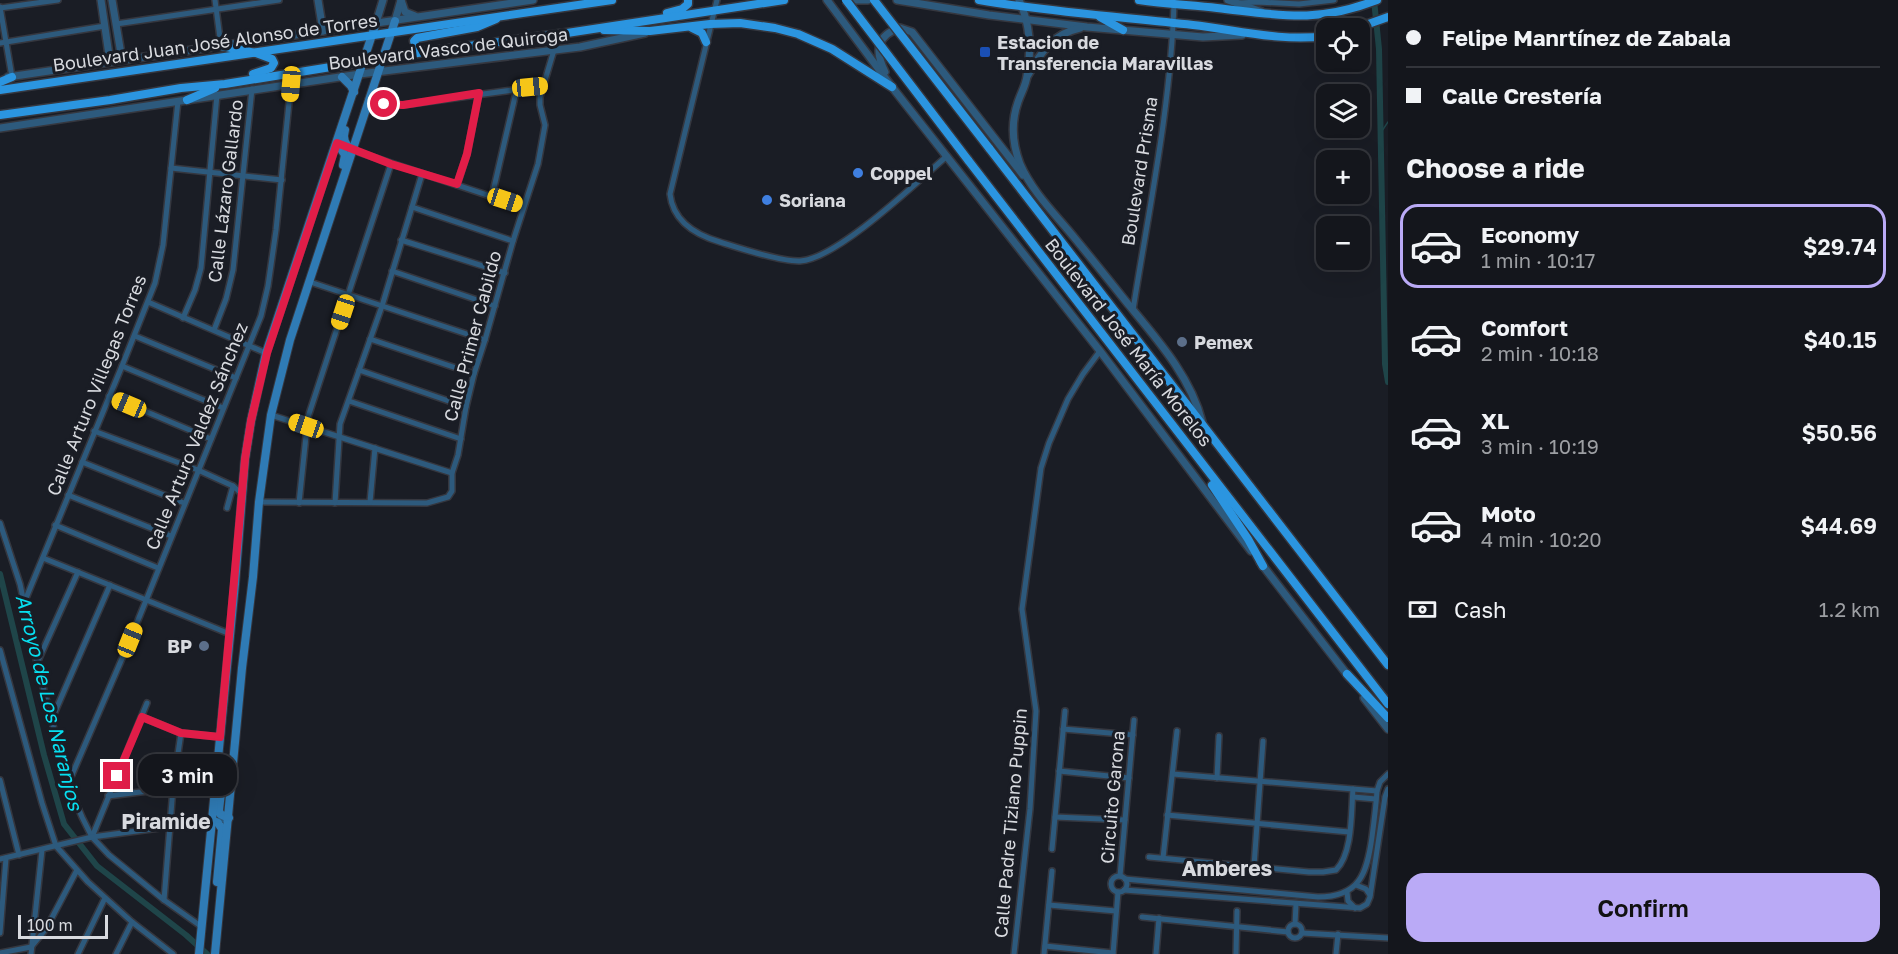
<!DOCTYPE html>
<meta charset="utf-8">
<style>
body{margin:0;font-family:"Golos Text",sans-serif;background:#212329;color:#f1f3f6;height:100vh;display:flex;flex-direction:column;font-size:22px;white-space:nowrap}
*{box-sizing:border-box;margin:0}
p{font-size:20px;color:#9d9fa3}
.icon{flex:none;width:33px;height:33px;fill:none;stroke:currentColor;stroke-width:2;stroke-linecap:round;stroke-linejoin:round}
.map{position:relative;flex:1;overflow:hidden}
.panel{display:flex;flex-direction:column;background:#14161c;width:510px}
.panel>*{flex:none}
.guide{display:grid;align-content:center;height:132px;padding:0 18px;background:#14161c}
.controls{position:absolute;left:1316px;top:18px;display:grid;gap:12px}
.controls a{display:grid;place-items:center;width:54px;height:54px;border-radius:12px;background:#14161c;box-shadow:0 6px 24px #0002,0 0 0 2px #33353b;font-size:30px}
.scale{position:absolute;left:18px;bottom:15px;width:90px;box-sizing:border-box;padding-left:6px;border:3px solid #d8dadf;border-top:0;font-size:16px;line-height:21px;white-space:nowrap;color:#d8dadf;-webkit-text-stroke:4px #1a1d25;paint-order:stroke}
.end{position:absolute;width:27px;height:27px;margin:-14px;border:8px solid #e11d48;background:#fff;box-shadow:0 0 0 3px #fff}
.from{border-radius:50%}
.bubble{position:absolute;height:42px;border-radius:18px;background:#14161c;box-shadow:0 6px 24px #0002,0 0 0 2px #33353b;font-size:20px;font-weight:600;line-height:42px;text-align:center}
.car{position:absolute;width:18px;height:36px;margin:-18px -9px;border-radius:8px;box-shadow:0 0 4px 2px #0007;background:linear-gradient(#f5c518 24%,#345 0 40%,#f5c518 0 76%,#345 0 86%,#f5c518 0)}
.guide b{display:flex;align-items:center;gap:21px;height:57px;font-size:22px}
.guide b+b{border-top:2px solid #33353b}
.guide i{width:15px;height:15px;background:#f1f3f6}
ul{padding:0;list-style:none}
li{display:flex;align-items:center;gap:18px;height:84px;margin:0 12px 9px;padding:0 6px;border:3px solid transparent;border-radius:18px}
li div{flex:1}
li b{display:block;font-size:22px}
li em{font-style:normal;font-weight:600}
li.selected{border-color:#baaaf6}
li>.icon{width:54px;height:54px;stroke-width:1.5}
h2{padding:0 18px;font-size:27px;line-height:72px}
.pay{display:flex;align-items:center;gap:15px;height:66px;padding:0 18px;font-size:22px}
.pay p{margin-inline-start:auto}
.primary-button{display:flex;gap:12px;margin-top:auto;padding:12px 18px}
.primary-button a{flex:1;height:69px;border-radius:18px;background:#baaaf6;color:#111;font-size:24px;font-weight:600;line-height:69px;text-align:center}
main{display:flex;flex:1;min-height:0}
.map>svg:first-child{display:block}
</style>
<main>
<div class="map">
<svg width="1388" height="954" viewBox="0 0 1388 954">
<rect width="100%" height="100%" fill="#1a1d25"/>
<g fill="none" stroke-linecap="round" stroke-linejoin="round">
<!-- stream -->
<polyline stroke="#1f4549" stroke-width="1.5" points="1380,134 1388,122"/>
<!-- canal -->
<g stroke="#1f4549" stroke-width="6">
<polyline points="1374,0 1379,49 1385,364 1388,382"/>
<polyline points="0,574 44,755 64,824 97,866 186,935 207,954"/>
</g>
<defs>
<g id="minor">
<polyline points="215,0 221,46"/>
<path d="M717,0L670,194C673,221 696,235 720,242C739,248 781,262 800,261C837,259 917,182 947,156"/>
<polyline points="1240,3 1257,2 1299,4 1334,0"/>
<polyline points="0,7 12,77"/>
<polyline points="0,8 58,0"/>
<polyline points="116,24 279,0"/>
<polyline points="0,43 105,26"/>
<polyline points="368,100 384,104 403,105 542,86"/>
<polyline points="349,149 523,207"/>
<polyline points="171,168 282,180"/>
<polyline points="457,185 467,154 479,93"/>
<polyline points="492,196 517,88"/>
<polyline points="412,207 513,241"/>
<polyline points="401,240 505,273"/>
<polyline points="392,271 495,306"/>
<polyline points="310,282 485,340"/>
<polyline points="148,302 266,353"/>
<path d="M1133,310C1149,208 1171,106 1174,2"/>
<polyline points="183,318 195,290 201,268 217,95"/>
<polyline points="214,330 226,299 233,270 252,89"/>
<polyline points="135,336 236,378"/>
<polyline points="370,339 474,374"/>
<polyline points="122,366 223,408"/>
<polyline points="359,370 466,407"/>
<polyline points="109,396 211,439"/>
<polyline points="349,401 461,439"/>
<polyline points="271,415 452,473"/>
<polyline points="94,431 198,470 233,486 242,494"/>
<polyline points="82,462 184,503"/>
<polyline points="68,495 171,536"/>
<polyline points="259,502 427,503 448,497 452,491 452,473 458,455 466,407 474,374 485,340 513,241 538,164 545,125 540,105 540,97 554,50"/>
<polyline points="370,502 375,448"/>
<polyline points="299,503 308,417 391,164"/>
<polyline points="335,503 340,424 382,306 422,174"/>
<polyline points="227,508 233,486"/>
<polyline points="0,523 20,584 37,663 68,784 82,817 92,837 109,855 164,900 202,927"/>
<polyline points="55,525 158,568"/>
<polyline points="43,558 230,634"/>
<polyline points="24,603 122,366 155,283 163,245 178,101"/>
<polyline points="0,650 42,803 56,846 88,882 132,922 173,954"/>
<polyline points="37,663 78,572"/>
<polyline points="142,717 181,733 220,737"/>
<polyline points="51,721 110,585"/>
<polyline points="1063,729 1133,735"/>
<polyline points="151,761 175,770"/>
<polyline points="1059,771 1129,778"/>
<polyline points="1173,774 1377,791"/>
<polyline points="1217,778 1219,736"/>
<polyline points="0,780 19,855"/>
<polyline points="68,784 130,640 261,316 268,286 276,230 291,83"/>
<polyline points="108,796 173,788"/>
<polyline points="1353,797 1376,799"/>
<polyline points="1167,815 1349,832"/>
<polyline points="1055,817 1125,820"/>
<polyline points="92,837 147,703"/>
<polyline points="1052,849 1065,711"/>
<path d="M1149,857L1309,872H1323L1336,870C1353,853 1351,812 1353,789"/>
<polyline points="1163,858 1177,731"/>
<polyline points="0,859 92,837 227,819"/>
<polyline points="1254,866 1263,741"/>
<polyline points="1120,876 1134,720"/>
<circle cx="1119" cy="884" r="8"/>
<path d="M1125,879L1318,897C1360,897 1367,873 1372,837C1374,822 1376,806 1377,791L1380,782L1388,774"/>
<polyline points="1356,885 1366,889 1370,895"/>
<polyline points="1124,890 1360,908 1367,904 1370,897 1385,797 1388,789"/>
<polyline points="1347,892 1348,901 1355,908"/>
<polyline points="164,900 173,788 181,733"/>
<polyline points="1049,905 1116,911"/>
<polyline points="1142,917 1288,932"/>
<polyline points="1295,924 1296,904"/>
<circle cx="1295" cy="931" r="7"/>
<polyline points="0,933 6,858"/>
<polyline points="1302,933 1388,938"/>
<polyline points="1045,946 1113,953"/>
<polyline points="0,953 31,947 46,929 77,870"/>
<polyline points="31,954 42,850"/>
<polyline points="78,954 105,898"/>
<polyline points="116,954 132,922"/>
<polyline points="1014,954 1030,809 1036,711 1022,609 1041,468 1049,443 1068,399 1083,374 1100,351"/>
<polyline points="1044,954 1052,871"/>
<polyline points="1113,954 1118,892"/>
<polyline points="1156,954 1159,918"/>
<polyline points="1236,954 1237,911"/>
<polyline points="1336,954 1338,934"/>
</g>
<g id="tertiary">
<polyline points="101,0 110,62"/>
<polyline points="112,0 122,60"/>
<polyline points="318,0 323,31"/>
<polyline points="401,0 405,12 415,16"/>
<polyline points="827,0 892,87 1100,351 1251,551"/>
<polyline points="847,0 868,0"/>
<polyline points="897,0 989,15 1087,27 1203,37 1242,35"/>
<path d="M1019,0C1030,23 1032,51 1027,76C1026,85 1021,93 1018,102C1011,122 1012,143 1020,164C1031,189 1050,209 1068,230C1088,254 1108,279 1128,304C1157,339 1191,377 1202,422"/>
<polyline points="1228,0 1262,12"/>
<polyline points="395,21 401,0"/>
<polyline points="376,23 383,0"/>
<path d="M885,72C875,52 876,35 900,28L912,32L1023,175"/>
<path d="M1028,75C1041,52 1053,34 1080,28"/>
<polyline points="8,77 533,0"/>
<polyline points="0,128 360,74 580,47 645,33"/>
<polyline points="1260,562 1349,677"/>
<polyline points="1364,698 1388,729"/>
</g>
<g id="secondary">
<polyline points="342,77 351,86 354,92"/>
<path d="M345,130C342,139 345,145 352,150"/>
<polyline points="337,143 345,155 343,165"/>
<polyline points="218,762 221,764 223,776 219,810 220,814 229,818"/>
<polyline points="211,820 218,823 222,829 217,882"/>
<polyline points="199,954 235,584 245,459 251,421 266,353 376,23"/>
<polyline points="215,954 242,668 253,577 259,502 271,415 290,340 395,21"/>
</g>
<g id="primary">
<path d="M979,0C1050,12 1122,17 1193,25C1237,30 1282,42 1326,36"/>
<path d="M1139,0C1165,4 1191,5 1217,8C1280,15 1315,24 1377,0"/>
<polyline points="667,13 682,9 688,4 688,0"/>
<polyline points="1100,17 1123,30"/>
<polyline points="692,28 702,33 706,42"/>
<polyline points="1357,28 1388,17"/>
<polyline points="604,30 650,31 710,24 740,23 775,28 798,34 832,49 892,87"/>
<polyline points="221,46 256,53 272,59 274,63 271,68 253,74"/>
<polyline points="424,52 416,47 414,41 417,38 477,27 496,19"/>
<polyline points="0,82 12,77"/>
<polyline points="0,90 612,0"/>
<polyline points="187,100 215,88"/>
<polyline points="0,115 110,100 181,88 225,84 424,52 567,33 784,0"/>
<polyline points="989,148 1388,665"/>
<polyline points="968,160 1388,704"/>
<polyline points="1212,485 1248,539 1263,566"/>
<polyline points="1347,674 1388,718"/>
</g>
</defs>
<!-- minor casing -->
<use href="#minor" stroke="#35373f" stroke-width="8"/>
<!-- tertiary casing -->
<use href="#tertiary" stroke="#35373f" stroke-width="10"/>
<!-- secondary casing -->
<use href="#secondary" stroke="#35373f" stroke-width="10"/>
<!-- primary casing -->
<use href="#primary" stroke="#35373f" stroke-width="11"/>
<!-- minor -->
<use href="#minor" stroke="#2d5a7d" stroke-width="5"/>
<!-- tertiary -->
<use href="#tertiary" stroke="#2d5a7d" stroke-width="7"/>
<!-- secondary -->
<use href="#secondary" stroke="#2f7bb5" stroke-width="8"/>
<!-- primary -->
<use href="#primary" stroke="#2b95e0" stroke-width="8"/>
<defs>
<g id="primary-bridge">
<polyline points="846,0 968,160"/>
<polyline points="874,0 989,148"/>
</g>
</defs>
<!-- primary-bridge casing -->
<use href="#primary-bridge" stroke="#35373f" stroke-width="11" stroke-linecap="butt"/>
<!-- primary-bridge -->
<use href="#primary-bridge" stroke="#2b95e0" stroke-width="8"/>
</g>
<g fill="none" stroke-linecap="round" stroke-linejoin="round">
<!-- route -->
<polyline stroke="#e11d48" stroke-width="8" points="117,776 142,717 181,733 220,737 245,459 251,421 267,353 337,143 391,164 457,184 467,154 479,93 403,105 384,104"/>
</g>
<!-- markers -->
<rect fill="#1a4fb4" stroke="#1a1d25" stroke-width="2" x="979" y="46" width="12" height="12" rx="3"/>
<g fill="#3f7fe0" stroke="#1a1d25" stroke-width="2">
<circle cx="858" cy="173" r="6"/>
<circle cx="767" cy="200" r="6"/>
</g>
<g fill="#5c6f8a" stroke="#1a1d25" stroke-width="2">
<circle cx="1182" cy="342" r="6"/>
<circle cx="204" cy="646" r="6"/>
</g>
<g text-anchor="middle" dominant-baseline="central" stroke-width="6" stroke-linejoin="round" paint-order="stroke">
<!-- street labels -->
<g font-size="18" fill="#d8dadf" stroke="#1a1d25">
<text transform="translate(215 42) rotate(-8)">Boulevard Juan José Alonso de Torres</text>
<text transform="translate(448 48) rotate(-7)">Boulevard Vasco de Quiroga</text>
<text transform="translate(1139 171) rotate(-81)">Boulevard Prisma</text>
<text transform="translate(225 191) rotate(-83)">Calle Lázaro Gallardo</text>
<text transform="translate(472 336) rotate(-75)">Calle Primer Cabildo</text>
<text transform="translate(1129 342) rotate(52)">Boulevard José María Morelos</text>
<text transform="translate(96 385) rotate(-68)">Calle Arturo Villegas Torres</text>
<text transform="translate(196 436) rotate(-68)">Calle Arturo Valdez Sánchez</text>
<text transform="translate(1112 797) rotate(-85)">Circuito Garona</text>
<text transform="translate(1010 823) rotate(-85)">Calle Padre Tiziano Puppin</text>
</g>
<!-- poi labels -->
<g font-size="18" font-weight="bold" fill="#d8dadf" stroke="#1a1d25" text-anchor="start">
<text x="997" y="42">Estacion de<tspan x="997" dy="21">Transferencia Maravillas</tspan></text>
<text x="870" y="173">Coppel</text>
<text x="779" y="200">Soriana</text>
<text x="1194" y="342">Pemex</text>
<text x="192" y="646" text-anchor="end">BP</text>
</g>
<!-- water labels -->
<g font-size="20" font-style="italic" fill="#07dff0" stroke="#1a1d25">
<text transform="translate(50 702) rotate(76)">Arroyo de Los Naranjos</text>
</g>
<!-- quarter labels -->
<g font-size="21" font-weight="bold" fill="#d8dadf" stroke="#1a1d25">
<text x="166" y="821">Piramide</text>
<text x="1227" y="868">Amberes</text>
</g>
</g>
</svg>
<div class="controls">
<a><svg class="icon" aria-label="locate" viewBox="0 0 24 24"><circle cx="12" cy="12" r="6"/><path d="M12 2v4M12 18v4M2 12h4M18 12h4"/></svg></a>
<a><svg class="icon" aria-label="layers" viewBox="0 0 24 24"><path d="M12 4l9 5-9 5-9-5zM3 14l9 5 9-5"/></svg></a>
<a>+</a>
<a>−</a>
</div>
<div class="scale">100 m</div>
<i class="end from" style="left:384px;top:104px"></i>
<i class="end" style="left:117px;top:776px"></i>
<div class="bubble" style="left:138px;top:754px;width:99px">3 min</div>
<i class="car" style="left:291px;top:84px;rotate:185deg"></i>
<i class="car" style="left:530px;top:87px;rotate:84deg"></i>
<i class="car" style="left:505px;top:200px;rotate:108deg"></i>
<i class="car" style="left:343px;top:312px;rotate:198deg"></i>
<i class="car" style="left:129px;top:405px;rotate:293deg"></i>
<i class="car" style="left:306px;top:426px;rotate:289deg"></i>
<i class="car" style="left:130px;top:640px;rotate:22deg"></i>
</div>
<section class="panel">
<div class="guide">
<b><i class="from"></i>Felipe Manrtínez de Zabala</b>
<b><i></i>Calle Crestería</b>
</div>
<h2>Choose a ride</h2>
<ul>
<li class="selected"><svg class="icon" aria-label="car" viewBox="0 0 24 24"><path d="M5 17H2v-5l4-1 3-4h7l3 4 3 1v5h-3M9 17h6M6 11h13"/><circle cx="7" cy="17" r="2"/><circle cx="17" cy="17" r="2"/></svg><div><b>Economy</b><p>1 min · 10:17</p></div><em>$29.74</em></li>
<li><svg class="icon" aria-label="car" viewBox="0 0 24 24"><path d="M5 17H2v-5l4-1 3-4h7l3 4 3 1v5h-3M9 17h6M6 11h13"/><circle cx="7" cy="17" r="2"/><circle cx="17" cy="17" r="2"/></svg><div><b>Comfort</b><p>2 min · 10:18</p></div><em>$40.15</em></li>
<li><svg class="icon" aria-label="car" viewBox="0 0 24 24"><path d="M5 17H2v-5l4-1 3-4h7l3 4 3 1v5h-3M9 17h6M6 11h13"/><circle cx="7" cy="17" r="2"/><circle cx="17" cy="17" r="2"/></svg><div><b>XL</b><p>3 min · 10:19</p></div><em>$50.56</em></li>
<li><svg class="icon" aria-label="car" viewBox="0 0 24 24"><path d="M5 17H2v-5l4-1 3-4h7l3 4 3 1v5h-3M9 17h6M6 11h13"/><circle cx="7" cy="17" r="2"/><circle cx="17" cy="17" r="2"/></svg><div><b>Moto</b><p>4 min · 10:20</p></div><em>$44.69</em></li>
</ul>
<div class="pay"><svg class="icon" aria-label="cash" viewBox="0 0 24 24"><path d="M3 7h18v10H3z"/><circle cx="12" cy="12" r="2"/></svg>Cash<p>1.2 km</p></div>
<div class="primary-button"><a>Confirm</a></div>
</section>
</main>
